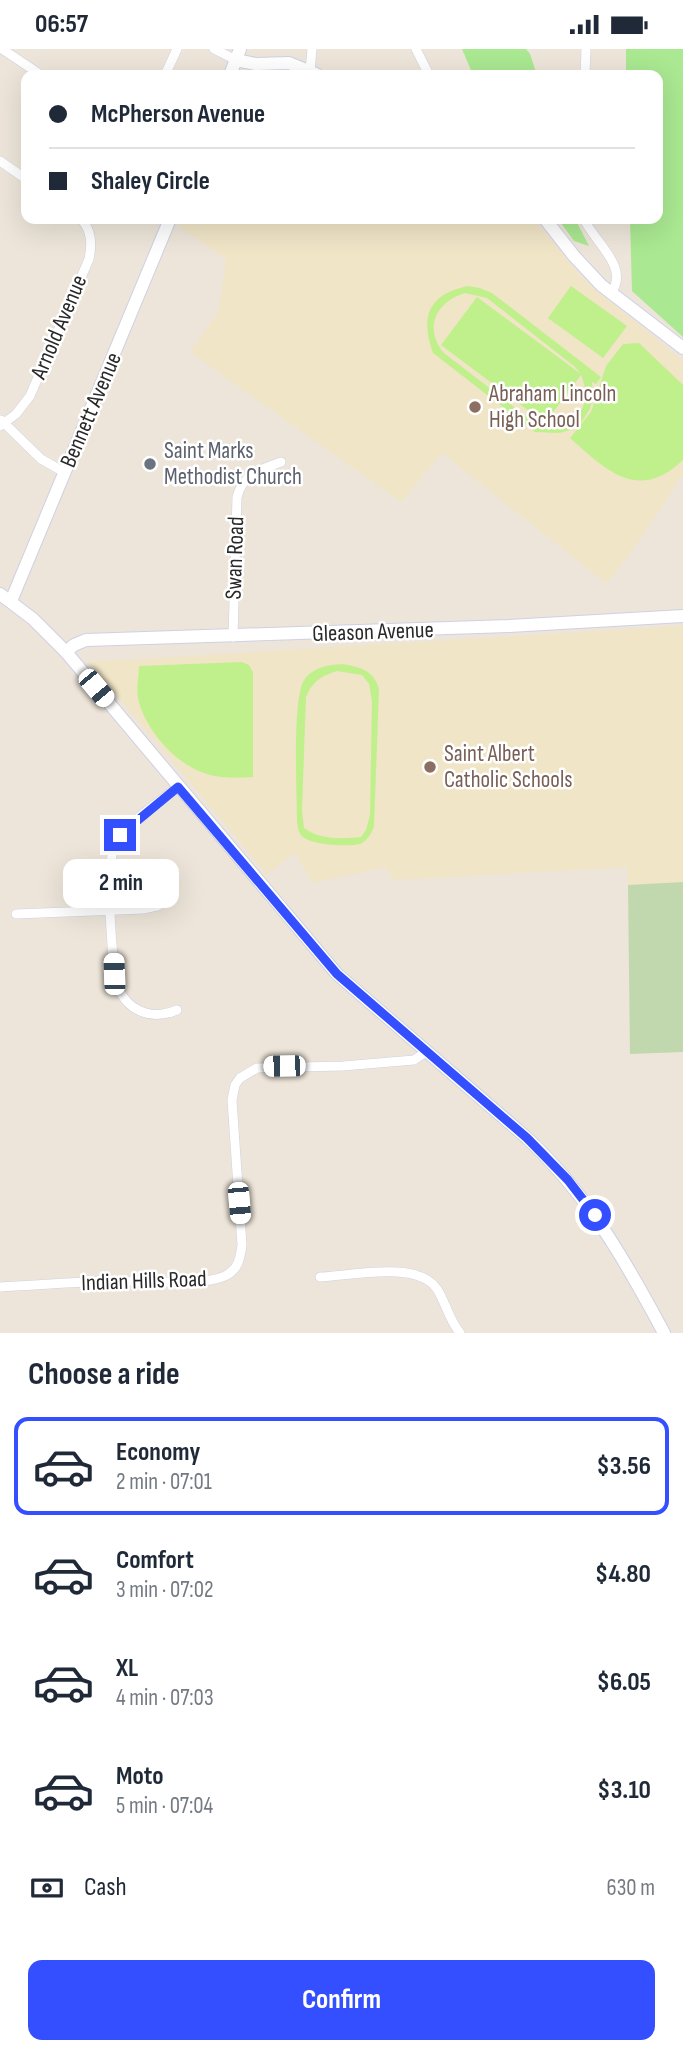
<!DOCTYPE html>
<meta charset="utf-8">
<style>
body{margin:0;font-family:"Sofia Sans Condensed",sans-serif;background:#f6f6f7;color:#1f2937;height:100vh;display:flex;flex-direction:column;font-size:26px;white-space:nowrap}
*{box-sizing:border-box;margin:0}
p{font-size:23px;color:#747a83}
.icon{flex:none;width:38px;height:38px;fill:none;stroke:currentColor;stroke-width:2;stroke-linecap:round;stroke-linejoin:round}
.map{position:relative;height:1284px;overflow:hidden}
.details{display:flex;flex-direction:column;background:#fff;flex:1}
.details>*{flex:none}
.banner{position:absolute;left:21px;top:21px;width:642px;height:154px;border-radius:14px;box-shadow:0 7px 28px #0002;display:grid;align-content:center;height:154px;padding:0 28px;background:#fff}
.end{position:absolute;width:32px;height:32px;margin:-16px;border:9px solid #344fff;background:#fff;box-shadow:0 0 0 4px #fff}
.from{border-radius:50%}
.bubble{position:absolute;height:49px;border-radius:14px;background:#fff;box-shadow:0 7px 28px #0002;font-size:23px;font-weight:700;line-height:49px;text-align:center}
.car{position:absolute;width:21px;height:42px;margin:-21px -10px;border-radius:9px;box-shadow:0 0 5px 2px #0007;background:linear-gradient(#fff 24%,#345 0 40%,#fff 0 76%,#345 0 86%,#fff 0)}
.banner b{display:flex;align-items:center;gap:24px;height:66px;font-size:26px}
.banner b+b{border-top:2px solid #e0e1e3}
.banner i{width:18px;height:18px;background:#1f2937}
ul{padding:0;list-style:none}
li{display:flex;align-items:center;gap:21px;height:98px;margin:0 14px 10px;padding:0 14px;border:4px solid transparent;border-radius:14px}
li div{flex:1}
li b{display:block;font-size:26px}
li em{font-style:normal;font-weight:700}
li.on{border-color:#344fff}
li>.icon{width:63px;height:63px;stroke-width:1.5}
h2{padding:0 28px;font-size:32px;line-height:84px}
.pay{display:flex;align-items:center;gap:18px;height:77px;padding:0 28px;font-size:26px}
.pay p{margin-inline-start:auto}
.action{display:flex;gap:14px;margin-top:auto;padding:14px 28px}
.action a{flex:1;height:80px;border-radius:14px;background:#344fff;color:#fff;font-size:28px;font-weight:700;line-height:80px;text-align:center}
.status{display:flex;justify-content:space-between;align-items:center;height:49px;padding:0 35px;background:#fff;direction:ltr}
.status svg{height:19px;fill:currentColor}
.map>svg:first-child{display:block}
</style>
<div class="status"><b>06:57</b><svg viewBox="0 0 49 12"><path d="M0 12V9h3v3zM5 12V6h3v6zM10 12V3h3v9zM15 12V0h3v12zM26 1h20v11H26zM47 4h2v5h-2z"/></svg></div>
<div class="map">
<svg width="683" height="1284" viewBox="0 0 683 1284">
<rect width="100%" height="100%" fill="#ede5d9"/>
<!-- education -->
<g fill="#f0e5c7">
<polygon points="182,170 533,170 584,231 683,312 683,425 642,488 607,535 442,404 401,453 190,303 219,262 226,210 179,177"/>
<polygon points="683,577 683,833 628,836 627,818 394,831 385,818 313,834 295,804 267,825 89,613"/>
</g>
<!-- green -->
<g fill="#aae891">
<polygon points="462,0 526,0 530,5 537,26 473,26"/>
<polygon points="626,0 683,0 683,288 632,242 630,170 658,170 658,26 626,26"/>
<polygon points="558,170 575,170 589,197 574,192"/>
</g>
<!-- cemetery -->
<polygon fill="#c1d8af" points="683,833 683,1003 630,1005 628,836"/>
<!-- pitch -->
<g fill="#c0f08c" fill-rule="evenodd">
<path d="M468,237L480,239L492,244L601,328L596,335L592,333L593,347L590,360L582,372L570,381L559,384L535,383L433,304C420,268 428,245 468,237ZM465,244L487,249L574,317L581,325L477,248L441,296L545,374L581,326C596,361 569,386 535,374L444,304C423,279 436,253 465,244Z"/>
<polygon points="571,237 627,277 603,309 548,269"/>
<path d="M639,294L683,336V411C638,454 606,421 570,389L591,363L606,317L623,295Z"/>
<path d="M242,613L249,616L253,623V728C235,729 216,730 199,722C172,711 144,678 138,649C136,639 139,627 139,617Z"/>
<path d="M342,615C360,618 374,621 379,640L374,778C371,785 367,792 360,795C348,798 312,796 303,788C298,784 298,779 297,773C297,745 292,651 304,631C313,618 328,616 342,615ZM337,622L362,626L369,635L372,652L370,766L366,781L361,788C342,790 320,791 304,779L302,762L306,648C313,632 321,627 337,622Z"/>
</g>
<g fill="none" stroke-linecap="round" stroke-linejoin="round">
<defs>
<g id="street">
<polyline points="2,0 41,26"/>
<polyline points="214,0 236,11"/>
<polyline points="416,0 429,26"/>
<polyline points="310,22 312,0"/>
<polyline points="165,26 177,0"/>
<polyline points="585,26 586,0"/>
<polyline points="0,112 26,130"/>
<path d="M584,170C595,194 630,218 611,244"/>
<polyline points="1,371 41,410 64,423"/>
<path d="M0,377L16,365L30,347L89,210C92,195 92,182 81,170"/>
<path d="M233,588L237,448C243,425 261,420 281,413"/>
<polyline points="16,865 143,860 157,857 171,849"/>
<path d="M177,961C146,974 120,957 114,925C113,894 101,809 120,786C136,768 159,753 178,738"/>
<path d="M320,1228C350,1227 418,1211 437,1240C446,1254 449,1271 460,1284"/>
<path d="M0,1238C38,1236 75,1233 113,1232C141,1231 201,1238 225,1227C239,1220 240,1209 242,1196L232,1051L235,1036L240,1029L257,1019L343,1017L414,1011L426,1003"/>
</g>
<g id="secondary">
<polyline points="236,11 256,15 289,14 318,26"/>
<polyline points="230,26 240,0"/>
<polyline points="545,170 574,207 601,236 683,299"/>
<path d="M0,545L33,570L66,603L337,925L527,1089C588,1146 625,1211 664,1284"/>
<polyline points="11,552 170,170"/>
<polyline points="66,603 74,596 86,591 509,577 683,567"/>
</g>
</defs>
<!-- street casing -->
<use href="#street" stroke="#cfd1e3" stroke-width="10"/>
<!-- secondary casing -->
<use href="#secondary" stroke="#cfd1e3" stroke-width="14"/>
<!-- street -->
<use href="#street" stroke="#fff" stroke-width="9"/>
<!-- secondary -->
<use href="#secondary" stroke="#fff" stroke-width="12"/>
</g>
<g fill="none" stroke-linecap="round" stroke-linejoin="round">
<!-- route -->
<polyline stroke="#344fff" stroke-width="9" points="120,786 178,738 337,925 527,1089 568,1131 595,1166"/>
</g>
<!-- markers -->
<g fill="#8d6e63" stroke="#fff" stroke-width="2.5">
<circle cx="475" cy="358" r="7"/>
<circle cx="430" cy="718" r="7"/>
</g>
<circle fill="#6b7280" stroke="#fff" stroke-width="2.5" cx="150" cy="415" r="7"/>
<g text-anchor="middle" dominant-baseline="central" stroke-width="5" stroke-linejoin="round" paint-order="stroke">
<!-- street labels -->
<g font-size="23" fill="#292929" stroke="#fff">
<text transform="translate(59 278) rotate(-67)">Arnold Avenue</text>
<text transform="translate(91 361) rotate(-67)">Bennett Avenue</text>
<text transform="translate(235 509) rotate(-88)">Swan Road</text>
<text transform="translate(373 583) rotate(-2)">Gleason Avenue</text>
<text transform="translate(144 1232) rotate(-2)">Indian Hills Road</text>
</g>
<!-- education labels -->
<g font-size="23" fill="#785e54" stroke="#fff" text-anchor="start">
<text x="489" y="345">Abraham Lincoln<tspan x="489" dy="26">High School</tspan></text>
<text x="444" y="705">Saint Albert<tspan x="444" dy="26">Catholic Schools</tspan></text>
</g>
<!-- worship labels -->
<g font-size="23" fill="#5b616d" stroke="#fff" text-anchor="start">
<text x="164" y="402">Saint Marks<tspan x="164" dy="26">Methodist Church</tspan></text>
</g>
</g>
</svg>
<i class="end from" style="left:595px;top:1166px"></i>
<i class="end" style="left:120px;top:786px"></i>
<div class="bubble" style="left:63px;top:810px;width:116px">2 min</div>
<i class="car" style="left:96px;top:639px;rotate:140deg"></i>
<i class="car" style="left:114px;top:925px;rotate:358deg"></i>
<i class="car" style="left:284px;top:1017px;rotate:269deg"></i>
<i class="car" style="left:239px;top:1154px;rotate:175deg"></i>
<div class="banner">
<b><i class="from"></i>McPherson Avenue</b>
<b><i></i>Shaley Circle</b>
</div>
</div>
<section class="details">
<h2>Choose a ride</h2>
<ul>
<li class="on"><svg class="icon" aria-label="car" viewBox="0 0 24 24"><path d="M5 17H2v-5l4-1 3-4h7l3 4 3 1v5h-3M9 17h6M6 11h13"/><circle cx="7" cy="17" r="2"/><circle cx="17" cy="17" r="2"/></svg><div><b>Economy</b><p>2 min · 07:01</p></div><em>$3.56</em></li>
<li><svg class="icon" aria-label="car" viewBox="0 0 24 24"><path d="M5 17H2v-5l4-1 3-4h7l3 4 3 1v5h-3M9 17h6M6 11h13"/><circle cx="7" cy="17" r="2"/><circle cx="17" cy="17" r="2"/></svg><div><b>Comfort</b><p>3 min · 07:02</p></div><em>$4.80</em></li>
<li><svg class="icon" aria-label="car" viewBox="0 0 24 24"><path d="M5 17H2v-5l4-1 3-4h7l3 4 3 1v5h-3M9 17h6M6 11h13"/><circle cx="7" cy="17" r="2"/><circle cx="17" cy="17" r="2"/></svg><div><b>XL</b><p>4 min · 07:03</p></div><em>$6.05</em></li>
<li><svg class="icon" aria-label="car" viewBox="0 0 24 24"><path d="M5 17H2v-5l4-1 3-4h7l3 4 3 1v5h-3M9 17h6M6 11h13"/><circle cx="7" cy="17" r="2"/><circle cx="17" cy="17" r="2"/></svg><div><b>Moto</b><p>5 min · 07:04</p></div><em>$3.10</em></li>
</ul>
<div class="pay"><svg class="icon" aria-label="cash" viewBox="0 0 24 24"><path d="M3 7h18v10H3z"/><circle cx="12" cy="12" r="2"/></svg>Cash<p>630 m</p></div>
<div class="action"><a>Confirm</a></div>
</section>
